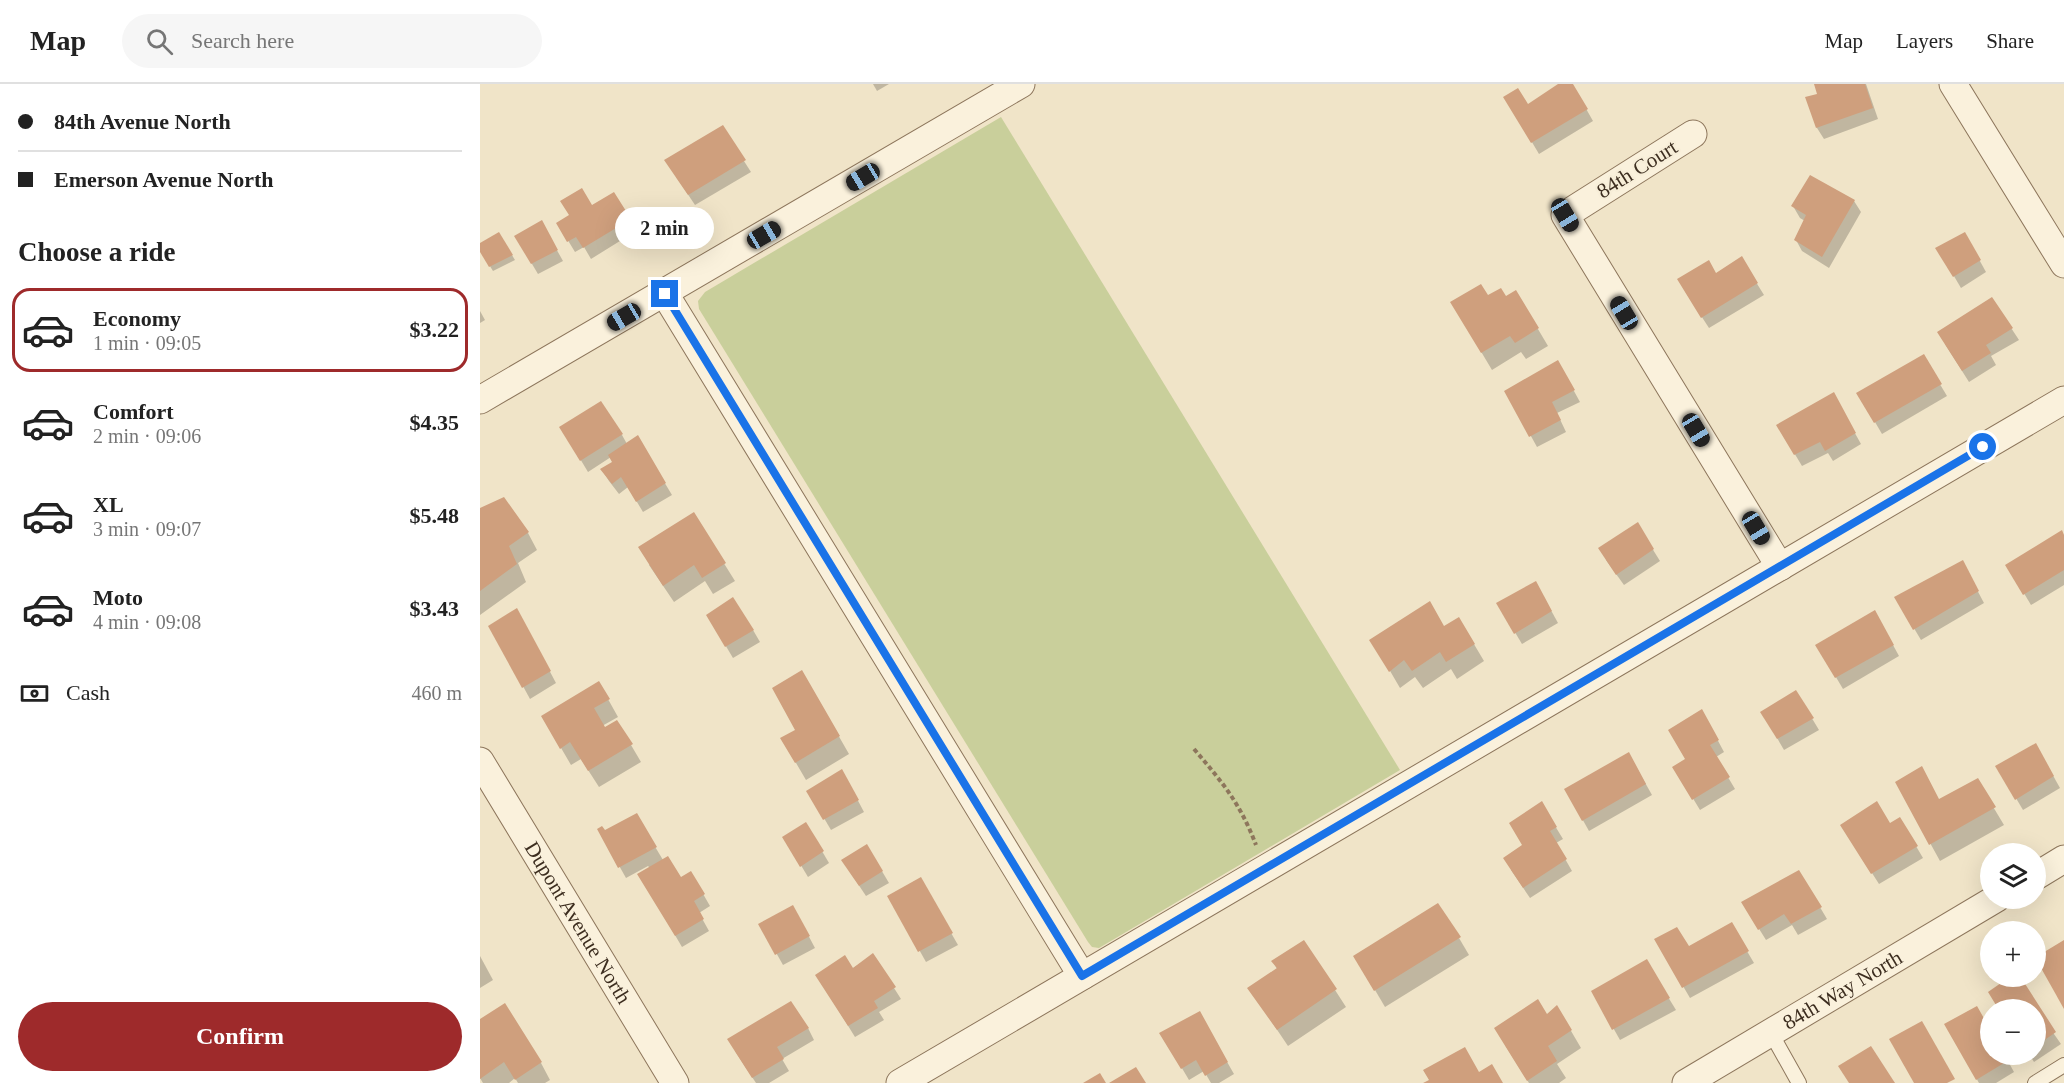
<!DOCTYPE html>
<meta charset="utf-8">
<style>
body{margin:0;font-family:"Times New Roman",serif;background:#f6f6f6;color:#222;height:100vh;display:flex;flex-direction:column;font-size:22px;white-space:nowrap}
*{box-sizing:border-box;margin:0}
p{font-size:20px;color:#767676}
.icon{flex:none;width:33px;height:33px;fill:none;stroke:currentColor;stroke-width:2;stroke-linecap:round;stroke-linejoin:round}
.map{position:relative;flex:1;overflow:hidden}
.details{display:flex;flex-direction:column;background:#fff;width:480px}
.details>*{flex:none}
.top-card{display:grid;align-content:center;height:132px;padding:0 18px;background:#fff}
.controls{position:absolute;left:1500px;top:759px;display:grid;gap:12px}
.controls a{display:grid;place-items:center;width:66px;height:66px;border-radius:50%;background:#fff;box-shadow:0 6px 24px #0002;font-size:30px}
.end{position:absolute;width:27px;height:27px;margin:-14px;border:8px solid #1a73e8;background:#fff;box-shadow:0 0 0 3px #fff}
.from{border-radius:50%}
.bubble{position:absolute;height:42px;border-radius:21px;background:#fff;box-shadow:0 6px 24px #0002;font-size:20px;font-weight:700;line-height:42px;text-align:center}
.car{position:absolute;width:18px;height:36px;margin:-18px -9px;border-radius:8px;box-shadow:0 0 4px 2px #0007;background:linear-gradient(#222 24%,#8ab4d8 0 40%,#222 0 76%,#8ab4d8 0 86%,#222 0)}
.top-card b{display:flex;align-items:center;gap:21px;height:57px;font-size:22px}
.top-card b+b{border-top:2px solid #e0e0e0}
.top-card i{width:15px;height:15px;background:#222}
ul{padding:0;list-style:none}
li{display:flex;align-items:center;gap:18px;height:84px;margin:0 12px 9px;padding:0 6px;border:3px solid transparent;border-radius:18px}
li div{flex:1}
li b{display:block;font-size:22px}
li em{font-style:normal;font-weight:700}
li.current{border-color:#9e2a2b}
li>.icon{width:54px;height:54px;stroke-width:1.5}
h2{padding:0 18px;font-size:27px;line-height:72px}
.pay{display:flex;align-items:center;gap:15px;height:66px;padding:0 18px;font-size:22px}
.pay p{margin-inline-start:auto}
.button{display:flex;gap:12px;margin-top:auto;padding:12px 18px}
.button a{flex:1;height:69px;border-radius:36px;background:#9e2a2b;color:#fff;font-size:24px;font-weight:700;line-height:69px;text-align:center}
header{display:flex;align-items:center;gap:36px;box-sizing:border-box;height:84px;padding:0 30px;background:#fff;border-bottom:2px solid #e0e0e0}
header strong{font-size:28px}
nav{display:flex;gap:33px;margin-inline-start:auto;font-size:21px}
.search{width:420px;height:54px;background:#f6f6f6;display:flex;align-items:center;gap:15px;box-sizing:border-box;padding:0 21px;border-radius:33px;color:#767676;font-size:22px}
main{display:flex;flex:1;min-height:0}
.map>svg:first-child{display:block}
</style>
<header>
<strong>Map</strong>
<div class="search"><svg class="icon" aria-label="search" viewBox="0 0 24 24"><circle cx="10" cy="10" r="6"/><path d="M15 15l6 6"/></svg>Search here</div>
<nav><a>Map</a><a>Layers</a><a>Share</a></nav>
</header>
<main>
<section class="details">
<div class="top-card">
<b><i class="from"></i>84th Avenue North</b>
<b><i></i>Emerson Avenue North</b>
</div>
<h2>Choose a ride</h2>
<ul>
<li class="current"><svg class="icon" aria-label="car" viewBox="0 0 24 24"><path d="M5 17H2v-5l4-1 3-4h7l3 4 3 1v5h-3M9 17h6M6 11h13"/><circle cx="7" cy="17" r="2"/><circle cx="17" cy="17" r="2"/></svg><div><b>Economy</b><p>1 min · 09:05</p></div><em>$3.22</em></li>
<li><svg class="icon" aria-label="car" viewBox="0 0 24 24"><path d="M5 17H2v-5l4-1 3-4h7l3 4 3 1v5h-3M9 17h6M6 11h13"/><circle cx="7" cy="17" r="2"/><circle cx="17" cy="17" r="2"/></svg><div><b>Comfort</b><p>2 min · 09:06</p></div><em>$4.35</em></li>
<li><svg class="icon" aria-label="car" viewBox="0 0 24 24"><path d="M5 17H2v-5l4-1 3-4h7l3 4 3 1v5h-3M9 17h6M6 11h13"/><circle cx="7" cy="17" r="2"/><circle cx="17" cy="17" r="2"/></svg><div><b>XL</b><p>3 min · 09:07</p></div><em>$5.48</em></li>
<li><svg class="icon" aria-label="car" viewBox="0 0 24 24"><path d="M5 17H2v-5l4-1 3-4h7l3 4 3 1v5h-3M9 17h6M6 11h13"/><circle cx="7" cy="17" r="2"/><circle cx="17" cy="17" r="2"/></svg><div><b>Moto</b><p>4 min · 09:08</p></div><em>$3.43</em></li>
</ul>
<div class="pay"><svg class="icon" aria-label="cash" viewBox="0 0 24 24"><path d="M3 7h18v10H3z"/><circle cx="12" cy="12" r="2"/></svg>Cash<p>460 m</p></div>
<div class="button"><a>Confirm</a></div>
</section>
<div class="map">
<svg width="1584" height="999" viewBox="0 0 1584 999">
<rect width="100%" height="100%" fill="#f0e4c8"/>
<!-- green -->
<polygon fill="#c9cf9b" points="521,33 920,686 619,864 612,863 608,858 219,225 218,217 225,208"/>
<!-- shadow -->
<g fill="#0003">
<polygon points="393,0 409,0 397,7"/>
<polygon points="1081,0 1092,0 1113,37 1059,70 1025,13 1047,22"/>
<polygon points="1335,0 1386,0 1398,35 1344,55 1337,44 1339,11"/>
<polygon points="242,43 271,88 215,121 193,88"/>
<polygon points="134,110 156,147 111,175 104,163 95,168 78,140"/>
<polygon points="1374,117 1381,128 1349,184 1322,167 1316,156 1325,137 1320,134 1313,122"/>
<polygon points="61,138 83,177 58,190 36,153"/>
<polygon points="19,150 35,176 13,187 0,166 0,161"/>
<polygon points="1485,150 1506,188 1481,204 1458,165"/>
<polygon points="1261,174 1284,211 1229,244 1205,207 1236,191"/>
<polygon points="1036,208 1068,262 1046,275 1041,268 1012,286 972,219 1008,213 1026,214"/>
<polygon points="1512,215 1539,256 1511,272 1516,281 1489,298 1465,260"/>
<polygon points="0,227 5,236 0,239"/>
<polygon points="1443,272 1467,312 1402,350 1378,309"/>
<polygon points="1078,278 1100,318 1077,329 1086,348 1057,363 1026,307"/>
<polygon points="1353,310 1381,360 1353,377 1348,369 1322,382 1298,342"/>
<polygon points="81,343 142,351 147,360 157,353 192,411 163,428 148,403 139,410 129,397 122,386 134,379 131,373 108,388"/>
<polygon points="0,426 48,449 57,466 38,479 46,498 0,531"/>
<polygon points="213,430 255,497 233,510 225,497 194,518 169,481"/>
<polygon points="1157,440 1180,477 1144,501 1126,476"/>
<polygon points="1584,453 1584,501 1551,521 1527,481"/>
<polygon points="1488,489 1504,519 1441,556 1416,514"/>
<polygon points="1056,499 1078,539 1042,560 1018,520"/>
<polygon points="1395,528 1419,572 1363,605 1337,561"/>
<polygon points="228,532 273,546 280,558 253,574"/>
<polygon points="979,535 1004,577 977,595 971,585 943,604 935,593 920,604 892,556 964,544"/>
<polygon points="43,537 76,599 50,615 10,542"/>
<polygon points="322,588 369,670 326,696 302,655 317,646"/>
<polygon points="119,599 138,633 122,642 124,645 151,661 161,678 119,703 101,675 91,681 63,633"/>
<polygon points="1316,608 1339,646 1304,666 1282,628"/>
<polygon points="1222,627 1244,668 1236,673 1255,705 1220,726 1194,683 1207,675"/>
<polygon points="1556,661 1580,704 1543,726 1517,682"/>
<polygon points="1149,670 1172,711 1109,747 1086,706"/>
<polygon points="1497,696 1524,741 1460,777 1417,699 1459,717"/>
<polygon points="368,698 384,728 351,746 328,707"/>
<polygon points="1061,719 1083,755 1076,759 1092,787 1050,814 1031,786"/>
<polygon points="156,731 183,776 201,795 211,789 230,822 219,829 229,847 202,863 159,790 170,784 168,782 146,794 119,746 124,748"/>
<polygon points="1420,735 1443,774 1399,800 1369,753 1410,741"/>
<polygon points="326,740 349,779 328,793 304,753"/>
<polygon points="387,762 409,799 386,812 370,788"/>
<polygon points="1319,788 1347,835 1318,851 1312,841 1286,856 1263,819"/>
<polygon points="440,795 478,861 446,878 409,812"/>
<polygon points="319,834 335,864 303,881 280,840"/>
<polygon points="1251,840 1274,879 1210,914 1176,856 1208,864"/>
<polygon points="979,854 989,871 905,923 875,872"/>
<polygon points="824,858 866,923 808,962 769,904 797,885 793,878"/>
<polygon points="393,871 421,915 399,928 404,936 375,953 344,903"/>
<polygon points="0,872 13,896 0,904"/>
<polygon points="1166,877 1196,926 1140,956 1113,908"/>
<polygon points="1533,892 1581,960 1554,978 1549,970 1556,970 1556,926"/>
<polygon points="1077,923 1101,964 1077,980 1086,994 1079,999 1049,999 1025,961"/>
<polygon points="1496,924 1510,948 1510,970 1524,970 1534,988 1516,999 1499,999 1466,941"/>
<polygon points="719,929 754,990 739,999 731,999 724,987 709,996 681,949"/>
<polygon points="0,937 61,979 70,996 65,999 38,999 35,994 29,999 3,999 0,994"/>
<polygon points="328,944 334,956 302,975 309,987 289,999 276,999 255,967"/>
</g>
<!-- building -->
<g fill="#cf9f7d">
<polygon points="1078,0 1093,0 1108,25 1051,59 1023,13 1038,4 1048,20"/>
<polygon points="1334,0 1385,0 1393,24 1336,44 1325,13 1337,10"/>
<polygon points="243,41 266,76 208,111 184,76"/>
<polygon points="1330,91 1375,116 1342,173 1314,156 1326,131 1311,122"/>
<polygon points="102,104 112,121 134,108 151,135 103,164 96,153 87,158 76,139 89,131 80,117"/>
<polygon points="62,136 78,166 51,180 34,152"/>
<polygon points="19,148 33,171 9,183 0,168 0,159"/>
<polygon points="1485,148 1501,176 1473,193 1455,164"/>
<polygon points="1262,172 1278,199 1221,234 1197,195 1229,176 1236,189"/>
<polygon points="1001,200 1008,211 1021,204 1026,212 1036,206 1059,244 1035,259 1030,252 1001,269 970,218"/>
<polygon points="1512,213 1533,244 1506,261 1511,269 1482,287 1457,248"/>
<polygon points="1444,270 1462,300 1394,339 1376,309"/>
<polygon points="1078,276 1095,306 1072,318 1081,336 1049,353 1024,307"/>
<polygon points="1354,308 1376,349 1345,367 1340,358 1314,371 1296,341"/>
<polygon points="121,317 143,350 100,377 79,343"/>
<polygon points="158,351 186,399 156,418 141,393 132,400 120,385 132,378 128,371"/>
<polygon points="24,413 49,448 29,462 37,480 0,507 0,424"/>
<polygon points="214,428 246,479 222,494 214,481 183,502 158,463"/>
<polygon points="1158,438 1174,465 1136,491 1118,464"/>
<polygon points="1582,446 1584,451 1584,486 1543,511 1525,481"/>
<polygon points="1483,476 1499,507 1433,546 1414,513"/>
<polygon points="1056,497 1072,527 1034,550 1016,519"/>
<polygon points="253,513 274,546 245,563 226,531"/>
<polygon points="950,517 964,542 979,533 995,560 966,578 960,568 932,587 924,576 909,588 889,556"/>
<polygon points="37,524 71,587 42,604 8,542"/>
<polygon points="1395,526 1414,561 1355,594 1335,561"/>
<polygon points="322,586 360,652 315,679 300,654 315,646 292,604"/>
<polygon points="119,597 130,615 114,624 125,643 137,636 153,660 108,687 90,658 80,665 61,632"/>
<polygon points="1316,606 1334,634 1297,655 1280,628"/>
<polygon points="1222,625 1239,656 1230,661 1250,693 1212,716 1192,683 1205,675 1188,646"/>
<polygon points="1556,659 1574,692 1535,716 1515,682"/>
<polygon points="1149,668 1166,700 1102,737 1084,705"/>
<polygon points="1442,682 1459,715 1498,694 1516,723 1449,761 1415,698"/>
<polygon points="362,685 379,716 343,736 326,707"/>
<polygon points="1062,717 1077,743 1070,747 1087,775 1043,804 1023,774 1042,761 1029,739"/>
<polygon points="1397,717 1410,739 1420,733 1438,762 1391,790 1360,741"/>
<polygon points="157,729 177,763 138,784 117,745 122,742 125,746"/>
<polygon points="326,738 344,767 320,783 302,753"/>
<polygon points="387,760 403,787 379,802 361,776"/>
<polygon points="188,772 201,793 211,787 225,810 214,817 224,835 195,852 157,790"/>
<polygon points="1319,786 1342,823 1311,840 1304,830 1278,846 1261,818"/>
<polygon points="441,793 473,849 438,868 407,812"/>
<polygon points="958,819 981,853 894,907 873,872"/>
<polygon points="313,821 330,852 295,871 278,840"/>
<polygon points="1252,838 1269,867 1202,904 1174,855 1197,843 1209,862"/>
<polygon points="824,856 857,905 797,946 767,904 797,884 791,877"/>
<polygon points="1584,856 1584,925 1556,875 1556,873"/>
<polygon points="393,869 416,903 394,917 398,924 368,942 335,891 365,871 373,884"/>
<polygon points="1167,875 1190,914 1132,946 1111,907"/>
<polygon points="1531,892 1540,892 1576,948 1556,962 1556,926 1519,926 1508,908"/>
<polygon points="1058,915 1067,930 1077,921 1092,946 1068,962 1077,977 1047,997 1014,944"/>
<polygon points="311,917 329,944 297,963 304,975 272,994 247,955"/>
<polygon points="25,919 62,978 35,996 24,978 0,995 0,935"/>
<polygon points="1497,922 1510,945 1510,970 1526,970 1529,976 1496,996 1464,940"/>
<polygon points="720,927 748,978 725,992 716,976 701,985 679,949"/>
<polygon points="1442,937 1475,995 1467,999 1434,999 1409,955"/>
<polygon points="1391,962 1415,999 1369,999 1358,982"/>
<polygon points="985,963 999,988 1012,980 1023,999 943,999 949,996 943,986"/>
<polygon points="656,983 666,999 629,999"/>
<polygon points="620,989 626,999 603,999"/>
</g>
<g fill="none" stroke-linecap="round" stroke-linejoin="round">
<defs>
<g id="lane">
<polyline points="1291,949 1319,999"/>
<polyline points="1555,999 1584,981"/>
</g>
<g id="street">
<polyline points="1473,0 1584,180"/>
<polyline points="1213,50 1085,131 1300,483"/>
<polyline points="185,210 602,892"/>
<polyline points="0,316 541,0"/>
<path id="s1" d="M0,677L195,999"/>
<polyline points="1556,792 1584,775"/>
<polyline points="420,999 1584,316"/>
<path id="s2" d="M1206,999L1517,814"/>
</g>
</defs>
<!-- lane casing -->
<use href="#lane" stroke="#8d765c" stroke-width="16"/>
<!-- street casing -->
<use href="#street" stroke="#8d765c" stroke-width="29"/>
<!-- path -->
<path stroke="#8d765c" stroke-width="4" stroke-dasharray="4.5 3" stroke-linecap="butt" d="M714,665C743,699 760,719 776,761"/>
<!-- lane -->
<use href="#lane" stroke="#faf1dc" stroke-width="14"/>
<!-- street -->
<use href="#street" stroke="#faf1dc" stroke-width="27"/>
</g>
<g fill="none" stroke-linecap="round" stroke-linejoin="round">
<!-- route -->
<polyline stroke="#1a73e8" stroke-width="8" points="185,210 602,892 1503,363"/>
</g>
<g text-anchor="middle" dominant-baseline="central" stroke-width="4.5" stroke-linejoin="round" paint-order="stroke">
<!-- street labels -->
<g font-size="21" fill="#3d2e20" stroke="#f7eed8">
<text transform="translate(1157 85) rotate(-32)">84th Court</text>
<text stroke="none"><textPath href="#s1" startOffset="189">Dupont Avenue North</textPath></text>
<text stroke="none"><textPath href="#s2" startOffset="182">84th Way North</textPath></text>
</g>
</g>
</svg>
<div class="controls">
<a><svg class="icon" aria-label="layers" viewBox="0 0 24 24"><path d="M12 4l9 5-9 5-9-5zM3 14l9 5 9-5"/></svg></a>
<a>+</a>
<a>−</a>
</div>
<i class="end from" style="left:1503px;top:363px"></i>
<i class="end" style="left:185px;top:210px"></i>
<div class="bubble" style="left:135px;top:123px;width:99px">2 min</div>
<i class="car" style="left:383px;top:93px;rotate:239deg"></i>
<i class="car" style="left:1085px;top:131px;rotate:149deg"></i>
<i class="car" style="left:284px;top:151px;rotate:60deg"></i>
<i class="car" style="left:1144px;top:229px;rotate:329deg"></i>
<i class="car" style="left:144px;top:233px;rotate:240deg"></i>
<i class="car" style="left:1216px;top:346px;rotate:149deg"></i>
<i class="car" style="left:1276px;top:444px;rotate:149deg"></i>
</div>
</main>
